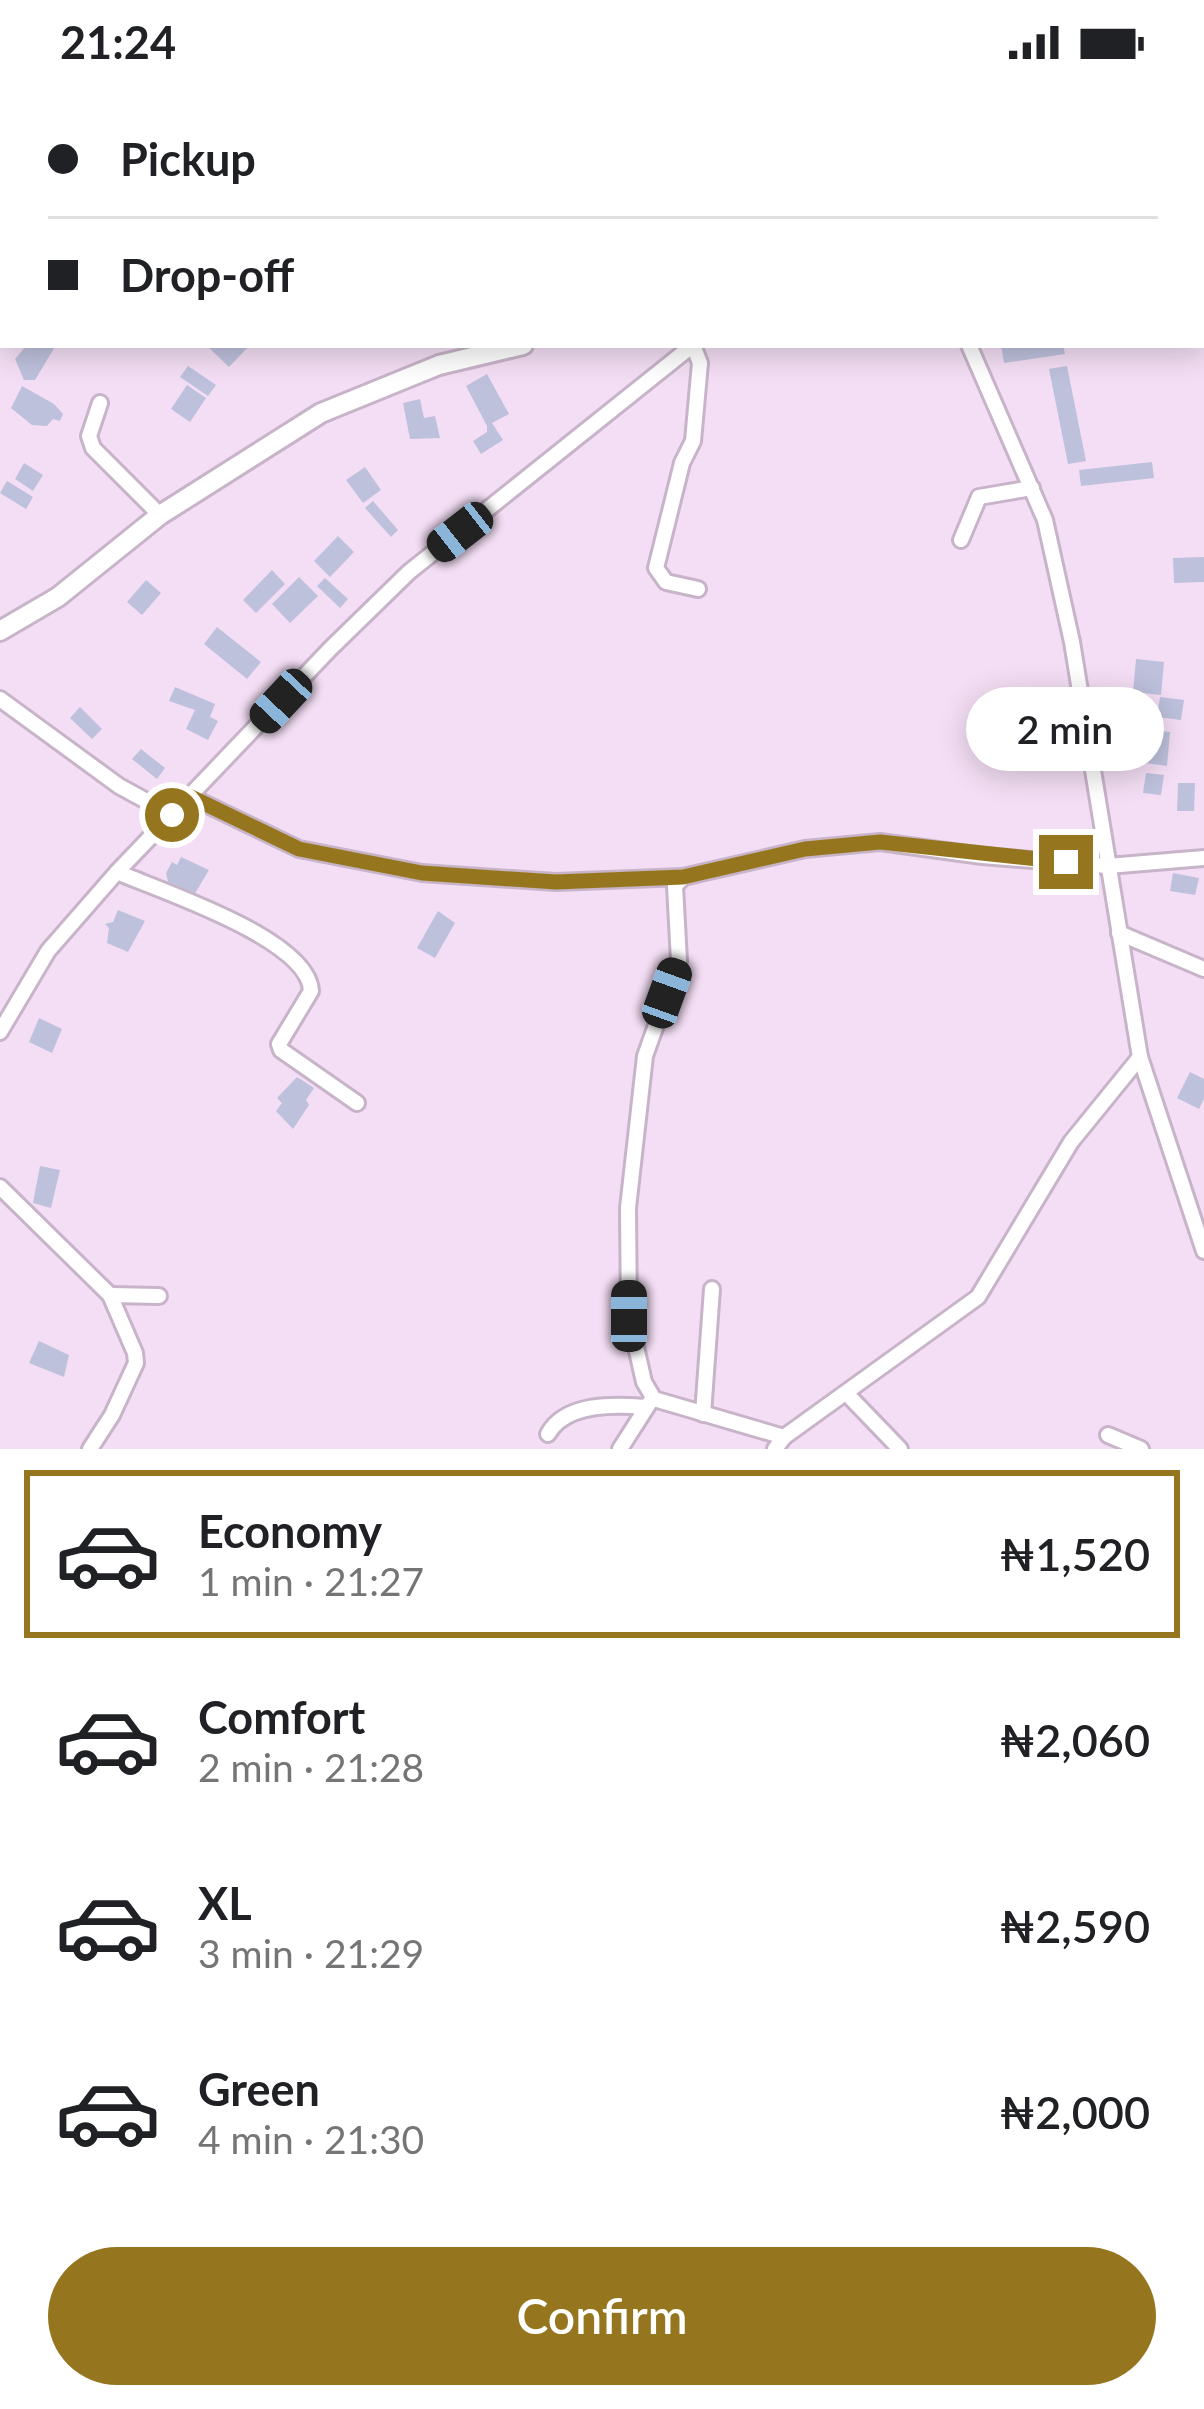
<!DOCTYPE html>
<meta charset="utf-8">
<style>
body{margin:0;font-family:Lato,sans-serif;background:#f2f2f2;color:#202124;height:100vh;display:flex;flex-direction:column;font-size:45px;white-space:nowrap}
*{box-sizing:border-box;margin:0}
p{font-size:39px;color:#757577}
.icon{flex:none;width:66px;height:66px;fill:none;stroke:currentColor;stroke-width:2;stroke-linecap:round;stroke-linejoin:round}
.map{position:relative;height:1365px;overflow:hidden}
.side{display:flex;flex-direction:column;background:#fff;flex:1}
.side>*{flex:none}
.top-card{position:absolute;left:0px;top:0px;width:1206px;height:264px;box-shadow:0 6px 30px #0003;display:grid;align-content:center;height:264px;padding:0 48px;background:#fff}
.end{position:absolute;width:54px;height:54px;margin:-27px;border:15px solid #95751d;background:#fff;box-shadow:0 0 0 6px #fff}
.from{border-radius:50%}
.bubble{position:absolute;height:84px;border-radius:42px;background:#fff;box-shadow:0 6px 30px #0003;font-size:39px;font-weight:600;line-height:84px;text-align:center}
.car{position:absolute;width:36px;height:72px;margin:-36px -18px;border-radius:15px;box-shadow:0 0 9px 3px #0007;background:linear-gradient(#222 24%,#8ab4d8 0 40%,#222 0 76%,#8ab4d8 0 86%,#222 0)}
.top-card b{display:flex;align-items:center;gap:42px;height:114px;font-size:45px}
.top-card b+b{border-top:3px solid #e0e0e0}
.top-card i{width:30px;height:30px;background:#202124}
ul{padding:21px 0 0;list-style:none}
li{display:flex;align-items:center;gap:36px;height:168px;margin:0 24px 18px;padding:0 24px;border:6px solid transparent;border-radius:0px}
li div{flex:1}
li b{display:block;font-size:45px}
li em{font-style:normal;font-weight:600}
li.active{border-color:#95751d}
li>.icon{width:108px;height:108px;stroke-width:1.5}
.cta{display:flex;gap:24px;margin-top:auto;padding:24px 48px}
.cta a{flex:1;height:138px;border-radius:72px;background:#95751d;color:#fff;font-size:48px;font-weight:600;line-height:138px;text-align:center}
.status{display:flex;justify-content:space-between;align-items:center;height:84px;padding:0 60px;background:#fff;direction:ltr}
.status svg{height:33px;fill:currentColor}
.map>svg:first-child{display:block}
</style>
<div class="status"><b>21:24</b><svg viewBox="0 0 49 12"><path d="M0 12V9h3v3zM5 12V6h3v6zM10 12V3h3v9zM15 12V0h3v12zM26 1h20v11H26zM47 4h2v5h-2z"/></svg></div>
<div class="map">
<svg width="1204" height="1365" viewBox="0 0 1204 1365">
<rect width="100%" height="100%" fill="#f4def5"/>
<!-- building -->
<g fill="#bec1dc">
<polygon points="27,261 56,261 35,296 24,296 15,275"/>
<polygon points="206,261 250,261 229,283"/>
<polygon points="1001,261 1063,261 1065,270 1004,279"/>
<polygon points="188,282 216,301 208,312 180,293"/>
<polygon points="1067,282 1086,377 1068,380 1049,285"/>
<polygon points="487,290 509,330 492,339 503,356 481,370 473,357 487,348 487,342 466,302"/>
<polygon points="187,301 206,314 190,338 171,325"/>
<polygon points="22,302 54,320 63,330 60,337 53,335 47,342 32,341 11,324"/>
<polygon points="420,315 424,334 435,332 440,354 410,355 403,319"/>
<polygon points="1152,378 1154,394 1081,402 1079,386"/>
<polygon points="24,379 43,391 33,407 15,395"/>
<polygon points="365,383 381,406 363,419 346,396"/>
<polygon points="7,397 33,413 26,425 0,409"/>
<polygon points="373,417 398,446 391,453 365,424"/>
<polygon points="338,452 354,468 330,493 314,477"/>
<polygon points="1204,473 1204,498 1174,499 1173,474"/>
<polygon points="272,486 285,500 256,529 243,516"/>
<polygon points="299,493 318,512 290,539 272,520"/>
<polygon points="325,494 348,515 340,524 317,502"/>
<polygon points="146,496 161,509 142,531 127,518"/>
<polygon points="217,543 261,578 247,595 204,560"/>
<polygon points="1136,575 1164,578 1161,611 1133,608"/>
<polygon points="175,603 215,620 210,633 218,637 208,656 186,645 195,626 169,617"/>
<polygon points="1160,613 1184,616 1181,636 1157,633"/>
<polygon points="80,623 102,645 92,655 70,634"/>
<polygon points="1142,645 1170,648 1167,682 1138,678"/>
<polygon points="141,665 165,684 157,695 132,675"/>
<polygon points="1146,689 1164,691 1161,711 1143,709"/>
<polygon points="1178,699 1195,699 1194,727 1177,727"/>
<polygon points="181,773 209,786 191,816 170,806 166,789 172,778 177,781"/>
<polygon points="1173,789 1199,794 1195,811 1170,807"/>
<polygon points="118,826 145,837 128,868 107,859 109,844 105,840 113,838"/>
<polygon points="438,827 455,839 435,874 417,864"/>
<polygon points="39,934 62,945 52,969 29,958"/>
<polygon points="1190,988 1204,995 1204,1015 1199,1025 1177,1014"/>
<polygon points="297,993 314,1004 306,1016 309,1021 293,1045 276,1027 282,1019 277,1014"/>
<polygon points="40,1082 60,1086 51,1124 33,1119"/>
<polygon points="39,1257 69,1271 64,1293 29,1279"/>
</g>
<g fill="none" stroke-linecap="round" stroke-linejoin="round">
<defs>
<g id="street">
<polyline points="693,261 700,279 693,357 682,379 656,484 666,498 698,505"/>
<polyline points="969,261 1045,436 1072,558 1140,973 1204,1167"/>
<polyline points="100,319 89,352 93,364 160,431"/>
<polyline points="961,456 979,413 1032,404"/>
<polyline points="0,615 119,702 172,731"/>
<polyline points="189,712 299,765 422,789 556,798 683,793"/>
<path d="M117,788C161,807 309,855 311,907L279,960L281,966L357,1019"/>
<polyline points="1119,849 1204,885"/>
<polyline points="0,948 48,867 117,788 331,564 409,488 693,261"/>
<polyline points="0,1103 110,1211 135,1269 136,1279 112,1331 90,1365"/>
<polyline points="110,1211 159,1212"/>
<polyline points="847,1310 900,1365"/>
<polyline points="703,1330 712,1205"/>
<path d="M548,1350C565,1319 613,1320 645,1323"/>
<polyline points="1108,1351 1141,1365"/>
<polyline points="784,1353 978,1213 1071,1058 1140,973"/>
<polyline points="620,1365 650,1318"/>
<polyline points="775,1365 784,1353 654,1315 644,1298 629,1232 628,1124 645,972 679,877 675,802 683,793 805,765 880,758 982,772 1108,782 1204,774"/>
</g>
<g id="secondary">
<polyline points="817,0 818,3"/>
<polyline points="0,547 58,513 160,431 321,329 439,281 523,261"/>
</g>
</defs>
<!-- street casing -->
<use href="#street" stroke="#c8b4c9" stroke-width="20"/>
<!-- secondary casing -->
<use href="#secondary" stroke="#c8b4c9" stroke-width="24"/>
<!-- street -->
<use href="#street" stroke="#fff" stroke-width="14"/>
<!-- secondary -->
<use href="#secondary" stroke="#fff" stroke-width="18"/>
</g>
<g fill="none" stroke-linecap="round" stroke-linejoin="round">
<!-- route -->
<polyline stroke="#95751d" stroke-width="15" points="172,731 189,712 299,765 422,789 556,798 683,793 805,765 880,758 1066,778"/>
</g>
</svg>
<i class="end from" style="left:172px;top:731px"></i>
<i class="end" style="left:1066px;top:778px"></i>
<div class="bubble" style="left:966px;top:603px;width:198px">2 min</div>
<i class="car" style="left:460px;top:448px;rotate:232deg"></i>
<i class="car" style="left:281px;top:617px;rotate:223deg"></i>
<i class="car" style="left:667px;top:909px;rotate:20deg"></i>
<i class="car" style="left:629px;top:1232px;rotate:0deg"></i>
<div class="top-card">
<b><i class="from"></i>Pickup</b>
<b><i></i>Drop-off</b>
</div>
</div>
<section class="side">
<ul>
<li class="active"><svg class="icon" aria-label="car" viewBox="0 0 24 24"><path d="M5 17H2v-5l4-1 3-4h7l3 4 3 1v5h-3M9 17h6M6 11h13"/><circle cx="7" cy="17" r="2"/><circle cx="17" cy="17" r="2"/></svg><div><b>Economy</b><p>1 min · 21:27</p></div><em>₦1,520</em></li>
<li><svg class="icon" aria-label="car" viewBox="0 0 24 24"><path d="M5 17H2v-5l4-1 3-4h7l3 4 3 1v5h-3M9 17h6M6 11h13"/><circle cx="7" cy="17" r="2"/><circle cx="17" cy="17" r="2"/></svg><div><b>Comfort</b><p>2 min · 21:28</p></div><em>₦2,060</em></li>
<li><svg class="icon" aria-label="car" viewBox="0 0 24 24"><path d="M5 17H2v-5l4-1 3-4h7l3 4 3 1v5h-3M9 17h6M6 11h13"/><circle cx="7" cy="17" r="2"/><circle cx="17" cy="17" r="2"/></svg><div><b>XL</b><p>3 min · 21:29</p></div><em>₦2,590</em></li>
<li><svg class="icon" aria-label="car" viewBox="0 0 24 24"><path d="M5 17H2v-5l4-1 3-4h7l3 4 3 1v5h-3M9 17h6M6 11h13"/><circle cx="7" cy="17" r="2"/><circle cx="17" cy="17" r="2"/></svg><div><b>Green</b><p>4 min · 21:30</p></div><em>₦2,000</em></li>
</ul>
<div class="cta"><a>Confirm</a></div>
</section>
